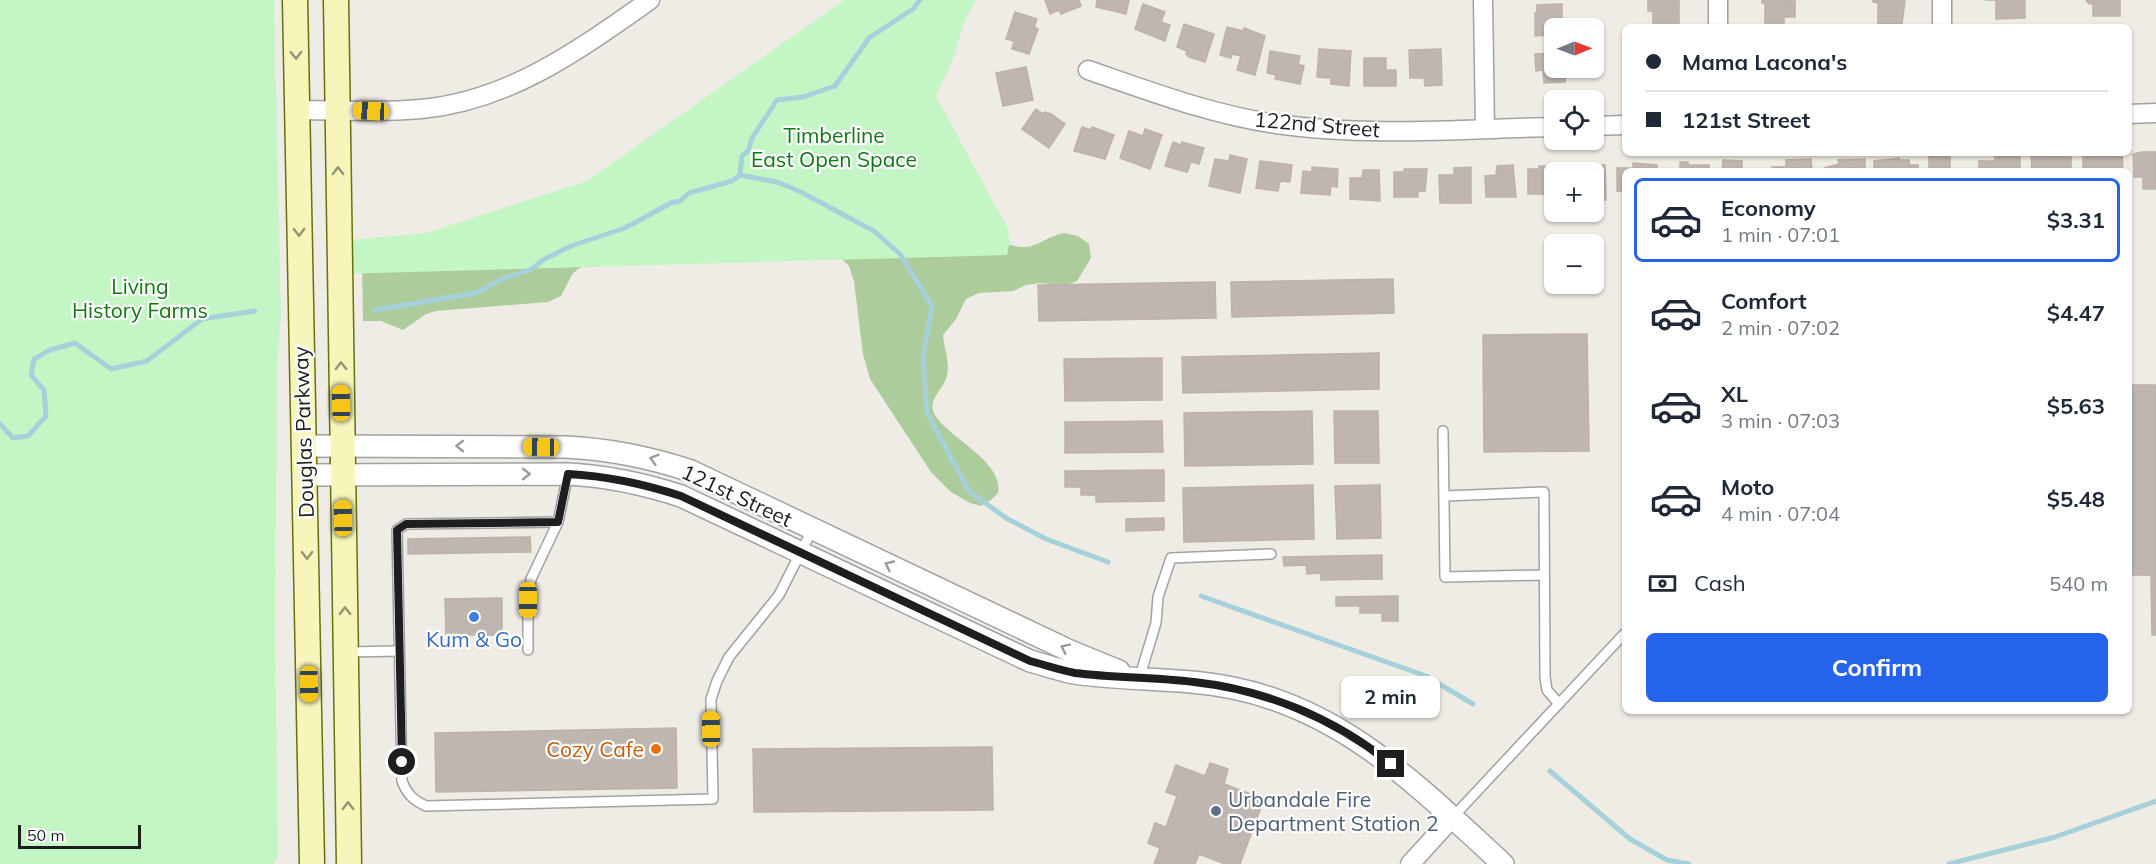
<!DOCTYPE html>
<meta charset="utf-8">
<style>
body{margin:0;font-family:Mulish,sans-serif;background:#f6f6f7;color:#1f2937;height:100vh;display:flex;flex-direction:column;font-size:22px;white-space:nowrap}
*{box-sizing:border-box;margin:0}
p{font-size:20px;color:#747a83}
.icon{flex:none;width:33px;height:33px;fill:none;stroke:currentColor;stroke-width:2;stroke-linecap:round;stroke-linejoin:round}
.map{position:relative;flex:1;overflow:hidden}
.side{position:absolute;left:1622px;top:168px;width:510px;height:546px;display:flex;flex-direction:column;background:#fff;border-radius:9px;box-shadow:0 2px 4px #0004}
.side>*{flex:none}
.banner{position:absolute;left:1622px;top:24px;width:510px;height:132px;border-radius:9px;box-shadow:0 2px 4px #0004;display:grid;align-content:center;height:132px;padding:0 24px;background:#fff}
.needle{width:39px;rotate:89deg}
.buttons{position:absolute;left:1544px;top:18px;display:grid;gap:12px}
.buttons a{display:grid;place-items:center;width:60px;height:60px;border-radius:9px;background:#fff;box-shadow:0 2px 4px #0004;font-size:30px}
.scale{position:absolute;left:18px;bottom:15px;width:123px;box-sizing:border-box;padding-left:6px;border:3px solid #1e1e1e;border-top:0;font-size:16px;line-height:21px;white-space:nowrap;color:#1e1e1e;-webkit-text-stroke:4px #fff;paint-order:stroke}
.end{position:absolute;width:27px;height:27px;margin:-14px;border:8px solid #1e1e1e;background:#fff;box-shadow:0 0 0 3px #fff}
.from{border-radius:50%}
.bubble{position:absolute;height:42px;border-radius:9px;background:#fff;box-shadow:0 2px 4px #0004;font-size:20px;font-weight:700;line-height:42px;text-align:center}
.car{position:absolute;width:18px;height:36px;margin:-18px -9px;border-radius:8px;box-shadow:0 0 4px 2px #0007;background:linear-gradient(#f5c518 24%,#345 0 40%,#f5c518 0 76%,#345 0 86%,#f5c518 0)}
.banner b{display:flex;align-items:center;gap:21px;height:57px;font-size:22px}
.banner b+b{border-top:2px solid #e0e1e3}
.banner i{width:15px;height:15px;background:#1f2937}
ul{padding:10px 0 0;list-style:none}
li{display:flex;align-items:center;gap:18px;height:84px;margin:0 12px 9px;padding:0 12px;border:3px solid transparent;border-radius:9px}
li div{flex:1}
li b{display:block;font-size:22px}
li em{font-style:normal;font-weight:700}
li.active{border-color:#2563eb}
li>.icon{width:54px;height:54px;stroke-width:1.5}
.pay{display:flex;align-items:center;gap:15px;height:66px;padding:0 24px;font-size:22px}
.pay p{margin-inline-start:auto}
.cta{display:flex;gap:12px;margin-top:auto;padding:12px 24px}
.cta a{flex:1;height:69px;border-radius:9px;background:#2563eb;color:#fff;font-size:24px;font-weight:700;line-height:69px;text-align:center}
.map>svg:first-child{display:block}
</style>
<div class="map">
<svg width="2156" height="864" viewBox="0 0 2156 864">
<rect width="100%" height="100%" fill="#efebe5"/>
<!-- forest -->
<path fill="#accc9c" d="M1064,233L1078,236L1089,244L1091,258L1077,281L1066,285L1040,283L1026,285L1013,291L979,293L966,299L956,319L943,335C944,349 952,368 945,381C940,392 927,402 935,415C948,438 1004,461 998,493L991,500L981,506L970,503L951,492L931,472L870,379L863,354L854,281L849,266L836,253L590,260L573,273L561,296L548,302L436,311L426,314L403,330L381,321H363L362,263L1004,243C1035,254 1036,240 1064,233Z"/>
<!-- park -->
<g fill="#c4f6c5">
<polygon points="0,0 274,0 281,315 277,368 275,634 278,855 273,864 0,864"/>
<polygon points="844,0 976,0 964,22 954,57 936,96 1008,229 1010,242 1007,255 339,274 339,241 426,233 587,181"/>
</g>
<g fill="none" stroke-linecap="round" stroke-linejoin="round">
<!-- stream -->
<g stroke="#a7d1da" stroke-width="5">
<polyline points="740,175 777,182 799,191 874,231 900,254 932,306 923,356 927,413 969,491 1006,518 1046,539 1108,562"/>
<polyline points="375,310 476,293 502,279 532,269 543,260 571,246 625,228 671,203 680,201 689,193 732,181 740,175 742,156 748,151 752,138 777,100 803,97 835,86 869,38 913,9 920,0"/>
<polyline points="0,424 13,438 28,436 46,416 44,390 31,375 34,359 50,350 75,343 111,369 147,361 202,319 255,311"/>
<polyline points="1201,596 1426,676 1473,704"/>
<polyline points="1550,771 1630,839 1667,860 1689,864"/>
<polyline points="1949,864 2055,837 2156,801"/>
</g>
</g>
<!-- building -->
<g fill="#bfb6b1" stroke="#bfb1a8" stroke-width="1.5">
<polygon points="1045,0 1079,0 1081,6 1061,14 1059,10 1050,14"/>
<polygon points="1097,0 1129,0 1126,14 1096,7"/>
<polygon points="1648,0 1679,0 1679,27 1653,27 1653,11 1648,11"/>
<polygon points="1762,0 1795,1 1795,17 1784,17 1784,25 1765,25 1765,3 1762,3"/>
<polygon points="1873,0 1905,0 1902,24 1878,24 1878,3 1873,2"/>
<polygon points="1985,0 2025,0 2025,18 1996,19 1996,0"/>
<polygon points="2086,0 2120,0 2120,16 2093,16 2093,3 2089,4"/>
<polygon points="1143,4 1165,12 1161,22 1170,25 1165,41 1135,29"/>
<polygon points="1562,4 1562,25 1551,25 1551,28 1557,28 1554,28 1554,34 1551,35 1535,36 1535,13 1537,13 1537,5"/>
<polygon points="1015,12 1037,19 1034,27 1038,29 1029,54 1012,49 1014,41 1006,39"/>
<polygon points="1184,24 1214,34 1205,62 1189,57 1186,54 1187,51 1177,47"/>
<polygon points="1227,27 1243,31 1244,28 1265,36 1255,75 1237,70 1241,56 1231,54 1231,58 1220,55"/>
<polygon points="1319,49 1351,51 1349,86 1331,84 1331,78 1317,77"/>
<polygon points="1441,49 1442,85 1425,86 1424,78 1410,78 1409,50"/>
<polygon points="1270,51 1300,56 1298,64 1304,66 1300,84 1275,79 1276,75 1267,73"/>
<polygon points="1554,53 1554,68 1566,68 1565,82 1544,83 1543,70 1536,71 1535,54"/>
<polygon points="1364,58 1386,58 1386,70 1396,70 1396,86 1364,86"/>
<polygon points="1026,67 1033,100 1003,106 996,73"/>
<polygon points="1036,109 1043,114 1045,112 1051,114 1065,124 1049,148 1022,129"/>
<polygon points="1082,127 1091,130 1092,127 1114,135 1105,159 1074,151"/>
<polygon points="1145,129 1162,135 1150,169 1120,158 1129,131 1143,136"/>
<polygon points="1173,142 1181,145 1182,142 1204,148 1199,164 1191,162 1187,172 1165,166"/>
<polygon points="2142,152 2156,152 2156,189 2143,189 2143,177 2134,177 2133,154"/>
<polygon points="2063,153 2063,157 2071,157 2071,171 2032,171 2031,154"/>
<polygon points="2122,153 2123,171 2083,171 2083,157 2091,156 2091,154"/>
<polygon points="1230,155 1247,159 1240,193 1209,186 1215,159 1229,161"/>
<polygon points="1950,155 1950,169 1966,169 1966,171 1929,171 1929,156"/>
<polygon points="1995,156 2020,156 2020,171 1979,171 1979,161 1995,161"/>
<polygon points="1899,158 1899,160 1909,160 1910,165 1918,165 1918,171 1874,171 1874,161"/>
<polygon points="1811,159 1812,171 1773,171 1772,167 1786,167 1786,160"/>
<polygon points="1865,159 1865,171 1824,171 1824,168 1839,164 1838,160"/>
<polygon points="1723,160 1742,161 1742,171 1722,171"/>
<polygon points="1260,161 1292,165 1290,182 1280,181 1278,191 1256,188"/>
<polygon points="1680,162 1688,162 1688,165 1709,165 1709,171 1670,171 1670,169 1680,169"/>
<polygon points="1633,163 1657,165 1657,171 1624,171 1624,191 1617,191 1617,168 1630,168 1629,170 1633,170"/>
<polygon points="1513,165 1516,197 1486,197 1485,176 1496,175 1497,166"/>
<polygon points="1588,165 1605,165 1606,200 1593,200 1593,172 1573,172 1588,172"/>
<polygon points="1539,166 1561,166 1561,172 1554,172 1552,194 1528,194 1528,169 1539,169"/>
<polygon points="1312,167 1338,169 1337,187 1331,186 1330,195 1301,193 1303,171 1312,172"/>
<polygon points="1471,167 1471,203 1440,203 1439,175 1454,175 1454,168"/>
<polygon points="1404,169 1427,169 1425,191 1418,191 1418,197 1394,197 1394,172 1404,172"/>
<polygon points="1363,170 1379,170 1380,201 1350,199 1350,178 1362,178"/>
<polygon points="1393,279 1394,313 1232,317 1231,282"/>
<polygon points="1215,282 1216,318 1039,321 1038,285"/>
<polygon points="1587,334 1589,451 1484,452 1483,335"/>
<polygon points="1379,353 1379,389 1183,393 1182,357"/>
<polygon points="1162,358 1162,400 1065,401 1064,359"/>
<polygon points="2128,385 2156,385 2156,635 2152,635 2151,575 2128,575"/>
<polygon points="1312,411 1313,464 1185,466 1184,413"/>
<polygon points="1334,411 1378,411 1379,463 1335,463"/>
<polygon points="1162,421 1163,452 1065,453 1065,422"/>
<polygon points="1164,470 1164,501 1096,502 1096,495 1081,495 1081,487 1065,487 1065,471"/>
<polygon points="1313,485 1314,539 1184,542 1183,488"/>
<polygon points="1380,485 1381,538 1337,539 1335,486"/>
<polygon points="1164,518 1164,530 1126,531 1126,519"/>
<polygon points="530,537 531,552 408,554 408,539"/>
<polygon points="1382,555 1382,579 1321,580 1321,573 1307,574 1306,565 1284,566 1283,557"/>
<polygon points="1398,596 1398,621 1382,621 1382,613 1360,613 1360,606 1336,606 1336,597"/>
<polygon points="502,598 502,635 446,635 445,599"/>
<polygon points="676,728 677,788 436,792 435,733"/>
<polygon points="992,747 993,810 754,812 753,749"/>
<polygon points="1210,763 1228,769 1224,784 1264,799 1240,864 1225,864 1199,854 1195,864 1154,864 1160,848 1148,843 1155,823 1166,827 1177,796 1166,792 1176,765 1205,776"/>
</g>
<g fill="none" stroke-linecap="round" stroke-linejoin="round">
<defs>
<g id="service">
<polyline points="1443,431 1445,577 1544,575"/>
<polyline points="1445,496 1544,492 1545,677 1547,690 1559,704"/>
<path d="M558,522L406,524L397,530L402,781C407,794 413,800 426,806L713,799L711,699L717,681L729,657L779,595L812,530"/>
<polyline points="528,650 528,600 531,579 558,522 568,474"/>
<polyline points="348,652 399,651"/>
<polyline points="1139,679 1156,623 1158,597 1171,558 1271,554"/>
<polyline points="1452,818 1624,634"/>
</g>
<g id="minor">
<polyline points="1483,0 1485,128"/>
<polyline points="1718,0 1718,27"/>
<polyline points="1942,0 1942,27"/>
<path d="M1088,70C1149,91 1212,115 1276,124C1368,137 1462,129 1554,127"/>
<path d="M297,110C338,110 380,113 421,109C510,101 580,49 650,0"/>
<polyline points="2128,114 2156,113"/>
<polyline points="1593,126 1624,125"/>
<polyline points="1410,864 1452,818"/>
</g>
<g id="tertiary">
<path d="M304,446L565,447C609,449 649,457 691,471L1070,651L1119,671"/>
<path d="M305,475L568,474C608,476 644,484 681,496L1030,661C1045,665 1059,670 1074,673C1127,681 1180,677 1233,688C1346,711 1421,789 1503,864"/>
</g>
<g id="secondary">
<polyline points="295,0 312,864"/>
<polyline points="336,0 349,864"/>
</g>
</defs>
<!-- service casing -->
<use href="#service" stroke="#a2a2a2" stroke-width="12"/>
<!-- minor casing -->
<use href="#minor" stroke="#a2a2a2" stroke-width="21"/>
<!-- tertiary casing -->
<use href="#tertiary" stroke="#a2a2a2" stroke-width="24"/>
<!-- secondary casing -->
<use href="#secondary" stroke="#6a700b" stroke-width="27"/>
<!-- service -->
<use href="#service" stroke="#fff" stroke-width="9"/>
<!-- minor -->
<use href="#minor" stroke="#fff" stroke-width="18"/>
<!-- tertiary -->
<use href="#tertiary" stroke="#fff" stroke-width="21"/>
<!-- secondary -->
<use href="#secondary" stroke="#f6f6bb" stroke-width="24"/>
</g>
<!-- one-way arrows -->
<defs><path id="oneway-chevron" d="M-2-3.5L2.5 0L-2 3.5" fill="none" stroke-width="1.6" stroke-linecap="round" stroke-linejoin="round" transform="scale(1.5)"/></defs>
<g stroke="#959574">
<use href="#oneway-chevron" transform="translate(296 55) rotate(89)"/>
<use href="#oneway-chevron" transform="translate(338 171) rotate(-91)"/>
<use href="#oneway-chevron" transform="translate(299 232) rotate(89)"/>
<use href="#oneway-chevron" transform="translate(341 366) rotate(-91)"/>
<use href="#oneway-chevron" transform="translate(307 555) rotate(89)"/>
<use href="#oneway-chevron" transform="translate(345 611) rotate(-91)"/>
<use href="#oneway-chevron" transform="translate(348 806) rotate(-91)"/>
</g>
<g stroke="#9a9a9a">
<use href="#oneway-chevron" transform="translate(460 446) rotate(-179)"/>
<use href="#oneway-chevron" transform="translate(654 459) rotate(-164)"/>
<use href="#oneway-chevron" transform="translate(526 474)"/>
<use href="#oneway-chevron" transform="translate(889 565) rotate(-155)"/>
<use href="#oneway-chevron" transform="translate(1065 648) rotate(-154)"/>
</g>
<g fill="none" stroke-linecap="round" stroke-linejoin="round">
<!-- route -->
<path stroke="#1e1e1e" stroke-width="8" d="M402,762L397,530L406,524L558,522L568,474C608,476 644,484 681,496L1030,661C1045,665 1060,670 1075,673C1114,678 1154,677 1194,682C1266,690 1334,718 1391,764"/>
</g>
<!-- markers -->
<circle fill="#3f7fe0" stroke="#fff" stroke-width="2" cx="474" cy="617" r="6"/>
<circle fill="#e8710a" stroke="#fff" stroke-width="2" cx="656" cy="749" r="6"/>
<circle fill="#5c6f8a" stroke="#fff" stroke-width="2" cx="1216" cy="811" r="6"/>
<g text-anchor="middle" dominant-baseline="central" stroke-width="4.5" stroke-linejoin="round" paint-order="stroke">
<!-- street labels -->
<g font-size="21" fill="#1e1e1e" stroke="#fff">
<text transform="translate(1317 124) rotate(5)">122nd Street</text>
<text transform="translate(303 432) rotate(-92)">Douglas Parkway</text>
<text transform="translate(737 495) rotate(25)">121st Street</text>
</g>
<!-- park labels -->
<g font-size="21" fill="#117715" stroke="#fff">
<text x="834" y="135">Timberline<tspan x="834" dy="24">East Open Space</tspan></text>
<text x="140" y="286">Living<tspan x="140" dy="24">History Farms</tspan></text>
</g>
<!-- shop labels -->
<g font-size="21" fill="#366cbe" stroke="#fff">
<text x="474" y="639">Kum &amp; Go</text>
</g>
<!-- food labels -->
<g font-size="21" fill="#c56008" stroke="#fff" text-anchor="end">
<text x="644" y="749">Cozy Cafe</text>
</g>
<!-- service labels -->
<g font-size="21" fill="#4e5e75" stroke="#fff" text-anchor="start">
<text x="1228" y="799">Urbandale Fire<tspan x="1228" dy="24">Department Station 2</tspan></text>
</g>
</g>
</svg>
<div class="buttons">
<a><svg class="needle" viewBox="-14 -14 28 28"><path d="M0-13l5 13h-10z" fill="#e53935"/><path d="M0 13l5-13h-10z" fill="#747a83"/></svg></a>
<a><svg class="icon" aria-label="locate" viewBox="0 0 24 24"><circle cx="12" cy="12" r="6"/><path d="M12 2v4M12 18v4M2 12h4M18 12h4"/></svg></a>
<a>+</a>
<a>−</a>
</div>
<div class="scale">50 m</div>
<i class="end from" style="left:402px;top:762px"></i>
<i class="end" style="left:1391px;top:764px"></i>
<div class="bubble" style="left:1341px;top:676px;width:99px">2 min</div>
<i class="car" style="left:371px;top:111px;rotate:273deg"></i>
<i class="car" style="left:341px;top:403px;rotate:359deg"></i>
<i class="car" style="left:541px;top:447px;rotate:271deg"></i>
<i class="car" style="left:343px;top:518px;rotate:359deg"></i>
<i class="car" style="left:528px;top:600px;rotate:180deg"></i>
<i class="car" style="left:309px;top:684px;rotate:179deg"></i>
<i class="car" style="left:711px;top:729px;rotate:359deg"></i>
<div class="banner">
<b><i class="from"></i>Mama Lacona's</b>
<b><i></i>121st Street</b>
</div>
<section class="side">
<ul>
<li class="active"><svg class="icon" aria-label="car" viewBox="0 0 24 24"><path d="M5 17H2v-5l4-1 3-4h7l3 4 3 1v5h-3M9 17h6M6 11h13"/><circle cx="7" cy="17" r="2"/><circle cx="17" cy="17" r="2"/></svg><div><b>Economy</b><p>1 min · 07:01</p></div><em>$3.31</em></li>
<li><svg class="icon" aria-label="car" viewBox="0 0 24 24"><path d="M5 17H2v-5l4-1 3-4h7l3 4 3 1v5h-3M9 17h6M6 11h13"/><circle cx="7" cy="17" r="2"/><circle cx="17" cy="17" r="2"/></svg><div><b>Comfort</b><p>2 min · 07:02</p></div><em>$4.47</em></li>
<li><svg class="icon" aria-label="car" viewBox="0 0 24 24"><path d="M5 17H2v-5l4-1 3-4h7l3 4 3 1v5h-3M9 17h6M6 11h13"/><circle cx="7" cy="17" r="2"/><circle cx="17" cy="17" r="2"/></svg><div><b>XL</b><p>3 min · 07:03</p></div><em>$5.63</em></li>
<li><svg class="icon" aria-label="car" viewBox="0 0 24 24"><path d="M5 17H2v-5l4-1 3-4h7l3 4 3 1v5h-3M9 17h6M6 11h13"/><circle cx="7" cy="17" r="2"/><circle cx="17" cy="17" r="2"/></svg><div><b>Moto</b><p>4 min · 07:04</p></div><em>$5.48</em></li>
</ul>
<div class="pay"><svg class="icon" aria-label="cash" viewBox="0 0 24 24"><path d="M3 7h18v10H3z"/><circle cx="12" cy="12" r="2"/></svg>Cash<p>540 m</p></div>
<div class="cta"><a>Confirm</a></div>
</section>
</div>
